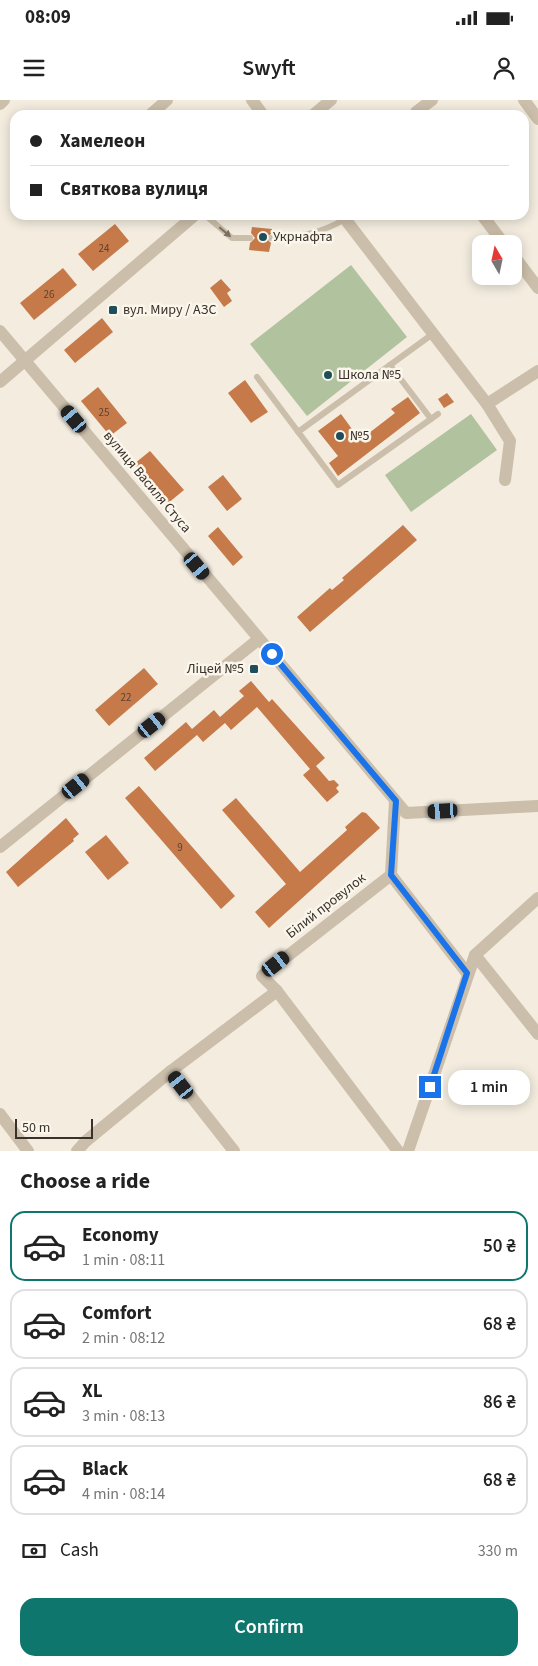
<!DOCTYPE html>
<meta charset="utf-8">
<style>
body{margin:0;font-family:"Source Sans 3",sans-serif;background:#f2f2f2;color:#222;height:100vh;display:flex;flex-direction:column;font-size:19px;white-space:nowrap}
*{box-sizing:border-box;margin:0}
p{font-size:16px;color:#767676}
.icon{flex:none;width:28px;height:28px;fill:none;stroke:currentColor;stroke-width:2;stroke-linecap:round;stroke-linejoin:round}
.map{position:relative;height:1051px;overflow:hidden}
.side{display:flex;flex-direction:column;background:#fff;flex:1}
.side>*{flex:none}
.banner{position:absolute;left:10px;top:10px;width:519px;height:110px;border-radius:15px;box-shadow:0 2px 12px #0003;display:grid;align-content:center;height:110px;padding:0 20px;background:#fff}
.needle{width:32px;rotate:351deg}
.controls{position:absolute;left:472px;top:135px;display:grid;gap:10px}
.controls a{display:grid;place-items:center;width:50px;height:50px;border-radius:10px;background:#fff;box-shadow:0 2px 12px #0003;font-size:25px}
.scale{position:absolute;left:15px;bottom:12px;width:78px;box-sizing:border-box;padding-left:5px;border:2px solid #39312a;border-top:0;font-size:14px;line-height:18px;white-space:nowrap;color:#39312a;-webkit-text-stroke:4px #faf6eb;paint-order:stroke}
.end{position:absolute;width:22px;height:22px;margin:-11px;border:6px solid #1a73e8;background:#fff;box-shadow:0 0 0 2px #fff}
.from{border-radius:50%}
.bubble{position:absolute;height:35px;border-radius:15px;background:#fff;box-shadow:0 2px 12px #0003;font-size:16px;font-weight:600;line-height:35px;text-align:center}
.car{position:absolute;width:15px;height:30px;margin:-15px -8px;border-radius:6px;box-shadow:0 0 4px 1px #0007;background:linear-gradient(#222 24%,#8ab4d8 0 40%,#222 0 76%,#8ab4d8 0 86%,#222 0)}
.banner b{display:flex;align-items:center;gap:18px;height:48px;font-size:19px}
.banner b+b{border-top:1px solid #e0e0e0}
.banner i{width:12px;height:12px;background:#222}
ul{padding:0;list-style:none}
li{display:flex;align-items:center;gap:15px;height:70px;margin:0 10px 8px;padding:0 10px;border:2px solid #e0e0e0;border-radius:15px}
li div{flex:1}
li b{display:block;font-size:19px}
li em{font-style:normal;font-weight:600}
li.active{border-color:#0f766e}
li>.icon{width:45px;height:45px;stroke-width:1.5}
h2{padding:0 20px;font-size:22px;line-height:60px}
.pay{display:flex;align-items:center;gap:12px;height:55px;padding:0 20px;font-size:19px}
.pay p{margin-inline-start:auto}
.action{display:flex;gap:10px;margin-top:auto;padding:10px 20px}
.action a{flex:1;height:58px;border-radius:15px;background:#0f766e;color:#fff;font-size:20px;font-weight:600;line-height:58px;text-align:center}
.status{display:flex;justify-content:space-between;align-items:center;height:35px;padding:0 25px;background:#fff;direction:ltr}
.status svg{height:14px;fill:currentColor}
header{display:flex;justify-content:space-between;align-items:center;height:65px;padding:0 20px;background:#fff;font-size:22px;font-weight:600}
.map>svg:first-child{display:block}
</style>
<div class="status"><b>08:09</b><svg viewBox="0 0 49 12"><path d="M0 12V9h3v3zM5 12V6h3v6zM10 12V3h3v9zM15 12V0h3v12zM26 1h20v11H26zM47 4h2v5h-2z"/></svg></div>
<header><svg class="icon" aria-label="menu" viewBox="0 0 24 24"><path d="M4 6h16M4 12h16M4 18h16"/></svg>Swyft<svg class="icon" aria-label="person" viewBox="0 0 24 24"><circle cx="12" cy="8" r="4"/><path d="M4 21q1-7 8-7t8 7"/></svg></header>
<div class="map">
<svg width="538" height="1051" viewBox="0 0 538 1051">
<rect width="100%" height="100%" fill="#f3ecdf"/>
<!-- green -->
<g fill="#b1c29e">
<polygon points="351,165 407,237 307,316 250,244"/>
<polygon points="471,314 497,350 411,412 385,375"/>
</g>
<!-- building -->
<g fill="#c67a4a">
<polygon points="115,124 129,141 93,171 78,154"/>
<polygon points="252,127 272,129 272,133 266,138 271,143 269,152 249,150 250,143 255,138 251,133"/>
<polygon points="63,168 77,185 34,220 20,203"/>
<polygon points="221,179 231,190 227,193 232,201 224,207 210,188"/>
<polygon points="102,218 113,232 75,263 64,250"/>
<polygon points="245,280 268,312 251,323 228,293"/>
<polygon points="98,287 127,323 110,336 81,301"/>
<polygon points="447,293 454,302 444,308 438,299"/>
<polygon points="408,297 420,313 338,376 329,363 338,356 318,331 341,314 360,340 395,313 391,309"/>
<polygon points="150,351 184,390 167,404 134,364"/>
<polygon points="223,375 242,399 227,411 208,387"/>
<polygon points="403,425 417,440 310,532 297,517 330,488 332,490 344,480 342,478"/>
<polygon points="218,427 243,457 233,466 208,436"/>
<polygon points="144,568 158,584 109,626 95,610"/>
<polygon points="251,581 269,602 272,599 325,658 316,666 329,681 334,680 339,685 336,688 339,692 327,702 303,675 310,669 257,607 231,630 225,623 203,642 197,635 155,671 144,658 186,622 192,629 214,610 220,617 244,596 239,591"/>
<polygon points="139,686 235,796 221,809 125,698"/>
<polygon points="236,698 300,772 347,730 345,727 362,712 366,713 380,728 269,828 255,812 286,784 222,710"/>
<polygon points="66,718 79,734 73,739 74,741 18,787 6,772"/>
<polygon points="106,735 129,763 108,780 85,752"/>
</g>
<g fill="none" stroke-linecap="round" stroke-linejoin="round">
<!-- lane -->
<g stroke="#cbbeaa" stroke-width="6">
<polyline points="205,115 232,138 250,138"/>
<path d="M271,138C299,138 322,133 345,119"/>
<polyline points="390,265 431,319"/>
<polyline points="257,277 338,385 438,314"/>
<polyline points="298,332 434,233"/>
</g>
<!-- street -->
<g stroke="#cbbeaa" stroke-width="12">
<polyline points="252,0 263,15"/>
<polyline points="524,0 538,19"/>
<polyline points="0,4 4,0"/>
<polyline points="150,15 167,0"/>
<polyline points="313,15 331,0"/>
<polyline points="416,15 416,12 432,0"/>
<polyline points="342,115 487,304 510,341 505,380"/>
<polyline points="482,115 504,144"/>
<polyline points="514,156 538,188"/>
<polyline points="0,231 406,713 538,706"/>
<polyline points="0,282 195,115"/>
<polyline points="487,304 538,271"/>
<polyline points="0,747 259,539"/>
<polyline points="391,775 262,876 277,891 398,1051"/>
<polyline points="391,775 467,873"/>
<polyline points="391,775 395,701"/>
<polyline points="475,855 538,934"/>
<polyline points="171,971 234,1051"/>
<polyline points="0,1014 28,1051"/>
<polyline points="77,1051 86,1041 171,971 277,891"/>
<polyline points="408,1051 475,855 538,798"/>
</g>
</g>
<!-- one-way arrows -->
<defs><path id="oneway-solid" d="M-6-.8H1V-3.2L6.5 0L1 3.2V.8H-6Z" transform="scale(1.25)"/></defs>
<use fill="#7b7064" href="#oneway-solid" transform="translate(225 132) rotate(40)"/>
<g fill="none" stroke-linecap="round" stroke-linejoin="round">
<!-- route -->
<polyline stroke="#1a73e8" stroke-width="6" points="272,554 396,701 391,775 467,873 430,987"/>
</g>
<!-- markers -->
<g fill="#1f4e5b" stroke="#faf6eb" stroke-width="2">
<circle cx="263" cy="137" r="5"/>
<rect x="108" y="205" width="10" height="10" rx="2.5"/>
<circle cx="328" cy="275" r="5"/>
<circle cx="340" cy="336" r="5"/>
<rect x="249" y="564" width="10" height="10" rx="2.5"/>
</g>
<g text-anchor="middle" dominant-baseline="central" stroke-width="5" stroke-linejoin="round" paint-order="stroke">
<!-- number labels -->
<g font-size="11" fill="#5c4332">
<text x="104" y="148">24</text>
<text x="49" y="194">26</text>
<text x="104" y="312">25</text>
<text x="126" y="597">22</text>
<text x="180" y="747">9</text>
</g>
<!-- poi labels -->
<g font-size="14" fill="#39312a" stroke="#faf6eb" text-anchor="start">
<text x="273" y="137">Укрнафта</text>
<text x="123" y="210">вул. Миру / АЗС</text>
<text x="338" y="275">Школа №5</text>
<text x="350" y="336">№5</text>
<text x="244" y="569" text-anchor="end">Ліцей №5</text>
</g>
<!-- street labels -->
<g font-size="14" fill="#39312a" stroke="#faf6eb">
<text transform="translate(147 382) rotate(50)">вулиця Василя Стуса</text>
<text transform="translate(326 806) rotate(-38)">Білий провулок</text>
</g>
</g>
</svg>
<div class="controls">
<a><svg class="needle" viewBox="-14 -14 28 28"><path d="M0-13l5 13h-10z" fill="#e53935"/><path d="M0 13l5-13h-10z" fill="#767676"/></svg></a>
</div>
<div class="scale">50 m</div>
<i class="end from" style="left:272px;top:554px"></i>
<i class="end" style="left:430px;top:987px"></i>
<div class="bubble" style="left:448px;top:970px;width:82px">1 min</div>
<i class="car" style="left:74px;top:319px;rotate:320deg"></i>
<i class="car" style="left:197px;top:466px;rotate:140deg"></i>
<i class="car" style="left:152px;top:625px;rotate:51deg"></i>
<i class="car" style="left:76px;top:686px;rotate:51deg"></i>
<i class="car" style="left:443px;top:711px;rotate:267deg"></i>
<i class="car" style="left:276px;top:864px;rotate:52deg"></i>
<i class="car" style="left:181px;top:985px;rotate:322deg"></i>
<div class="banner">
<b><i class="from"></i>Хамелеон</b>
<b><i></i>Святкова вулиця</b>
</div>
</div>
<section class="side">
<h2>Choose a ride</h2>
<ul>
<li class="active"><svg class="icon" aria-label="car" viewBox="0 0 24 24"><path d="M5 17H2v-5l4-1 3-4h7l3 4 3 1v5h-3M9 17h6M6 11h13"/><circle cx="7" cy="17" r="2"/><circle cx="17" cy="17" r="2"/></svg><div><b>Economy</b><p>1 min · 08:11</p></div><em>50 ₴</em></li>
<li><svg class="icon" aria-label="car" viewBox="0 0 24 24"><path d="M5 17H2v-5l4-1 3-4h7l3 4 3 1v5h-3M9 17h6M6 11h13"/><circle cx="7" cy="17" r="2"/><circle cx="17" cy="17" r="2"/></svg><div><b>Comfort</b><p>2 min · 08:12</p></div><em>68 ₴</em></li>
<li><svg class="icon" aria-label="car" viewBox="0 0 24 24"><path d="M5 17H2v-5l4-1 3-4h7l3 4 3 1v5h-3M9 17h6M6 11h13"/><circle cx="7" cy="17" r="2"/><circle cx="17" cy="17" r="2"/></svg><div><b>XL</b><p>3 min · 08:13</p></div><em>86 ₴</em></li>
<li><svg class="icon" aria-label="car" viewBox="0 0 24 24"><path d="M5 17H2v-5l4-1 3-4h7l3 4 3 1v5h-3M9 17h6M6 11h13"/><circle cx="7" cy="17" r="2"/><circle cx="17" cy="17" r="2"/></svg><div><b>Black</b><p>4 min · 08:14</p></div><em>68 ₴</em></li>
</ul>
<div class="pay"><svg class="icon" aria-label="cash" viewBox="0 0 24 24"><path d="M3 7h18v10H3z"/><circle cx="12" cy="12" r="2"/></svg>Cash<p>330 m</p></div>
<div class="action"><a>Confirm</a></div>
</section>
